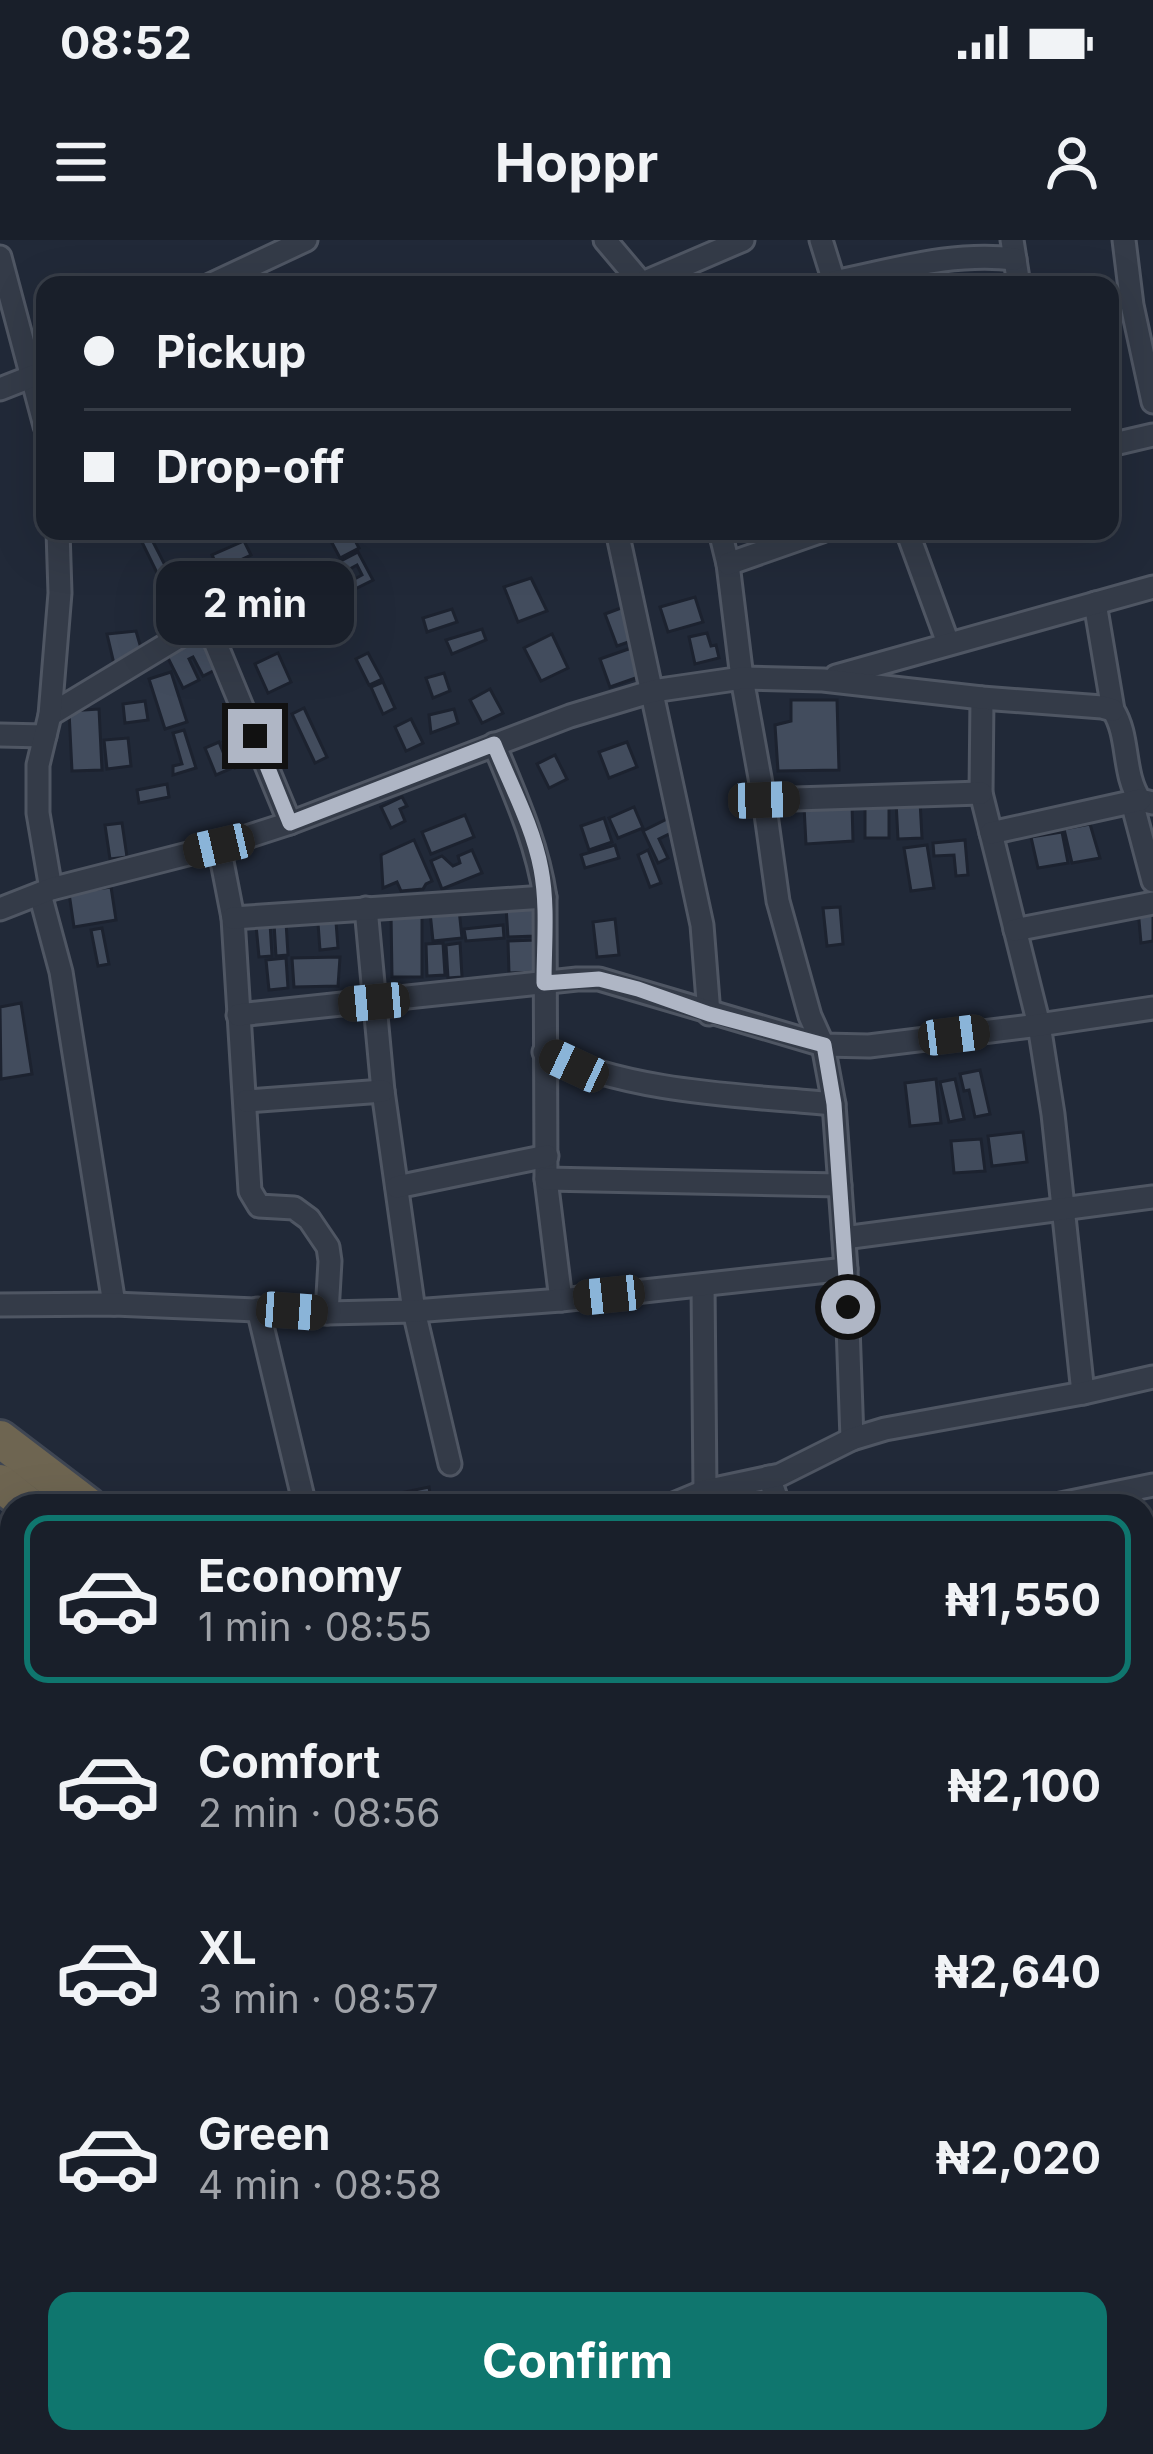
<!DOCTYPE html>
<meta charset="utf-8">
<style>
body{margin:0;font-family:Inter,sans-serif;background:#222732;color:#f1f3f6;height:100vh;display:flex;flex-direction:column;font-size:45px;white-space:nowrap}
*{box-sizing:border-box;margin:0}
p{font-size:39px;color:#9fa2a8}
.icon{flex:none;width:66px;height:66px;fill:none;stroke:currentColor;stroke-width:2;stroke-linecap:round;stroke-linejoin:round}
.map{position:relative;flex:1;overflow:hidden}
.details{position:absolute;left:0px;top:1254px;width:1155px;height:960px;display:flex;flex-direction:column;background:#191f2a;border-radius:36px 36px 0 0;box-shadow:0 12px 48px #0002,0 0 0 3px #373d47}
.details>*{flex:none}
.top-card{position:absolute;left:36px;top:36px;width:1083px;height:264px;border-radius:24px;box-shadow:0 12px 48px #0002,0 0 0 3px #373d47;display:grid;align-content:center;height:264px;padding:0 48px;background:#191f2a}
.end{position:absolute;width:54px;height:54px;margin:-27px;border:15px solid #afb6c5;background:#111;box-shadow:0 0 0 6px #111}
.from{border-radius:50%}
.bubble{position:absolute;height:84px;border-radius:24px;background:#191f2a;box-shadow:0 12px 48px #0002,0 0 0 3px #373d47;font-size:39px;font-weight:700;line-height:84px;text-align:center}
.car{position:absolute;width:36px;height:72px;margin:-36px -18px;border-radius:15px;box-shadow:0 0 9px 3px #0007;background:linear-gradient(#222 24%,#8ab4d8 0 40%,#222 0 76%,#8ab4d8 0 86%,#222 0)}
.top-card b{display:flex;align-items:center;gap:42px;height:114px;font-size:45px}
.top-card b+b{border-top:3px solid #373d47}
.top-card i{width:30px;height:30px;background:#f1f3f6}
ul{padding:21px 0 0;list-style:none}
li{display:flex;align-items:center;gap:36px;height:168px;margin:0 24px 18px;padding:0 24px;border:6px solid transparent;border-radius:24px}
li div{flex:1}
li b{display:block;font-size:45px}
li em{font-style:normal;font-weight:700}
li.selected{border-color:#0f766e}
li>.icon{width:108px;height:108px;stroke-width:1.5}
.button{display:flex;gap:24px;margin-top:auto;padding:24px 48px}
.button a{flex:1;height:138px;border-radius:24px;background:#0f766e;color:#fff;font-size:48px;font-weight:700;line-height:138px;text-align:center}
.status{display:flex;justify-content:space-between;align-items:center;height:84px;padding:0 60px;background:#191f2a;direction:ltr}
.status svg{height:33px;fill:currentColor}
header{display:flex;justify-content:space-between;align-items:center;height:156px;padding:0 48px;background:#191f2a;font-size:54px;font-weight:700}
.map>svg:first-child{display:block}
</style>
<div class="status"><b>08:52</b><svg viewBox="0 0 49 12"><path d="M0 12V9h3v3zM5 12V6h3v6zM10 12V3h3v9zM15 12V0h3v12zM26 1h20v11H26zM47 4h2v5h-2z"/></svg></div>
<header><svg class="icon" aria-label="menu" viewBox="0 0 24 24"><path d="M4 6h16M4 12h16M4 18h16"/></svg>Hoppr<svg class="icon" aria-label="person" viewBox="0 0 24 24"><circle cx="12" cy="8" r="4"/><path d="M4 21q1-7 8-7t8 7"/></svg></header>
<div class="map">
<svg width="1153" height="2214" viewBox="0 0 1153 2214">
<rect width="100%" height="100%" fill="#212938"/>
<!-- building -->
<g fill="#424c5d" stroke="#1c222f" stroke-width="3">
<polygon points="345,291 350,291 359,308 340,318 330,299"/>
<polygon points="148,292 172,339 162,343 139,296"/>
<polygon points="244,301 251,315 219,330 212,315"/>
<polygon points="358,312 373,340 355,349 351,341 362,335 357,325 344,332 339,322"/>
<polygon points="531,338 547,371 518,382 504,347"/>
<polygon points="695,357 703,382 668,392 660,367"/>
<polygon points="629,365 640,398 617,406 605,374"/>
<polygon points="253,366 262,383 241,393 232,377"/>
<polygon points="452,369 457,382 427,392 423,378"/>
<polygon points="482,389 486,400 452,414 446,400"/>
<polygon points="136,391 143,415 115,428 107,394"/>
<polygon points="707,393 711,406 716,405 719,418 695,424 689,397"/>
<polygon points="552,394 568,428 541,441 524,408"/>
<polygon points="202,396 219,428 203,436 193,417 189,419 199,440 183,448 166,414"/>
<polygon points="637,406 647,434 610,447 600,419"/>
<polygon points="278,413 291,442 268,453 255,424"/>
<polygon points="368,413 382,439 369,445 356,419"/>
<polygon points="171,432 187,482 165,489 149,439"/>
<polygon points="444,433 450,451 433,458 426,438"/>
<polygon points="383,442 395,468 383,474 371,447"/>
<polygon points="490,449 503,473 482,483 470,460"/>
<polygon points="791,460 837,460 839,530 778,531 775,485 791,481"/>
<polygon points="145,461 148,480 125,483 123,464"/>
<polygon points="304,468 327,517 315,523 292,474"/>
<polygon points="99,469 102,530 72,531 69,471"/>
<polygon points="454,469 458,483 431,493 429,475"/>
<polygon points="411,479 423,503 406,511 395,487"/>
<polygon points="184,490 196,528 173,535 173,526 182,524 173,493"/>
<polygon points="235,496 248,522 235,528 223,502"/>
<polygon points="128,498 131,526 107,529 104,500"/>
<polygon points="219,502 230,529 216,535 205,508"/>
<polygon points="627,502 637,527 609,538 599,512"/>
<polygon points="555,515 567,539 549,548 537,524"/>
<polygon points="167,544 169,557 139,563 137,550"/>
<polygon points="402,557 407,566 400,569 405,581 391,588 381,567"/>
<rect x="865" y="560" width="24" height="38"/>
<polygon points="896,561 920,561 922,598 898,599"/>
<polygon points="852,564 853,601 806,604 804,566"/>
<polygon points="634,567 643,588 618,598 609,578"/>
<polygon points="465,575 474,597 431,614 422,592"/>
<polygon points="604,578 612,602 589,610 581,586"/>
<polygon points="669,578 675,591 659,599 668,618 658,623 643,591"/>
<polygon points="122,583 127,617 110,619 105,585"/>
<polygon points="1090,584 1100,618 1072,623 1064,589"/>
<polygon points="1062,592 1068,623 1038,628 1031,597"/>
<polygon points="414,600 432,641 426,644 423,649 401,651 397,642 383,648 381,615"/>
<polygon points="965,600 968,635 956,636 954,615 934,616 933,603"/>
<polygon points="615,605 619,618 585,628 581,615"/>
<polygon points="927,605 934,648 911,651 904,608"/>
<polygon points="472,610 482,633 442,649 431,621 442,616 453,626 460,623 458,616"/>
<polygon points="648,610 661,643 650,647 638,615"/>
<polygon points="111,647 116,680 74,687 69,653"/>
<polygon points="534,665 536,696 508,697 506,666"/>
<polygon points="1153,666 1153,701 1141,703 1138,669"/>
<polygon points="840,667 843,704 827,706 823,668"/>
<polygon points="459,669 462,698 433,701 430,672"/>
<polygon points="422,673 422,737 392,737 391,674"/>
<polygon points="615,679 619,715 597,717 593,682"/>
<polygon points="286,682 288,715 276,716 274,683"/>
<polygon points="336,682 338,708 320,710 318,683"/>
<polygon points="270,683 272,716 259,717 256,685"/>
<polygon points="503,685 504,698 466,701 464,689"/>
<polygon points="102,688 109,724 98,726 91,690"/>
<polygon points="537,700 539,732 509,733 508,701"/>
<polygon points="443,703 445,735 427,736 426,704"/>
<polygon points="460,703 462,737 448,738 446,705"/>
<polygon points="340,717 338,746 294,747 292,718"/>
<polygon points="286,718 288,748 269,750 266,720"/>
<polygon points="21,763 32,834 1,839 0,767"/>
<polygon points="980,830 990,874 975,877 969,850 964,851 960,834"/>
<polygon points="936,839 941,883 910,886 905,843"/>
<polygon points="955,839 964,879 949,882 940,842"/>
<polygon points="1023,892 1027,922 992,926 988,896"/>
<polygon points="981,899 985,931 954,933 951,901"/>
<polygon points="429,1247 432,1266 338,1266"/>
</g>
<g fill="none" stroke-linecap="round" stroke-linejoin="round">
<defs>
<g id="street">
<polyline points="605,0 643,45"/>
<polyline points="821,0 835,45"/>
<polyline points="1012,0 1019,45"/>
<polyline points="1124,0 1132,65 1153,162"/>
<polyline points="0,17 45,186"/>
<path d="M834,42C894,30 953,11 1015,19"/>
<polyline points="643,43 743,0"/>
<polyline points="210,45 306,0"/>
<polyline points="0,149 33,136"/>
<polyline points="1110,205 1153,195"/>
<polyline points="617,291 702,685 709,774"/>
<polyline points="720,291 728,324 742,438 764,560 778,661 810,776 823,805 834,864 846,1029 852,1199"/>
<polyline points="907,291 948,403"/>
<polyline points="728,324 822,291"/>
<path d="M1095,363L1113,470C1130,497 1122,533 1140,560L1153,563"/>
<polyline points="836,436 1153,347"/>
<polyline points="982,458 981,553 1039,785 1053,874 1083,1153"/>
<polyline points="50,475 179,397 197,387 209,387 290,583"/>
<polyline points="0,495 45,496"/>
<path d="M494,504C515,555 537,603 545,657L546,939L561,1060"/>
<polyline points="764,560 981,553"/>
<polyline points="1132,562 1153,641"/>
<polyline points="991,593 1140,560"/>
<polyline points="219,606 233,678 250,951 259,966 294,968 309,979 328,1007 330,1021 327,1073"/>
<polyline points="51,649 38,573 38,525 50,475 60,353 58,291"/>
<polyline points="40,654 61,732 114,1064"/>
<polyline points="366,668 383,851 414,1071 450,1224"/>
<polyline points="0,669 51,649 219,606 290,583 570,476 653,451 742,438 823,440 982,458 1102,467 1113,470"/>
<polyline points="233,678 545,657"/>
<polyline points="1015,690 1153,663"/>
<polyline points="238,775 577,739 599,739 823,805 869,806 1039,785 1153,768"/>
<path d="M544,812C633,853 737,855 834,864"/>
<polyline points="246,861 383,851"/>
<polyline points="546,939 840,945"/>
<polyline points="397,947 547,916"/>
<polyline points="844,998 1153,957"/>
<polyline points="703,1045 705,1251"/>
<polyline points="0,1065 114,1064 327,1073 414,1071 561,1060 846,1029"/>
<polyline points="258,1069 305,1266"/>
<polyline points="769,1237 779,1266"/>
<polyline points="669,1266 705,1251 780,1235 852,1199 885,1189 1083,1153 1153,1137"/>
<polyline points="1051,1266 1153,1245"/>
<polyline points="0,1537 12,1521"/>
<polyline points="1143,1552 1153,1551"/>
<polyline points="1143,1780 1153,1779"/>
<polyline points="0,1827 12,1825"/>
<polyline points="1143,1897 1153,1881"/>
<polyline points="144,2202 148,2214"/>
<polyline points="746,2202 750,2214"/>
</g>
<g id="highway">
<polyline points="0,1199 88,1266"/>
<polyline points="0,1243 29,1266"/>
<polyline points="1080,2202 1093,2214"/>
<polyline points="1131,2202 1144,2214"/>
</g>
</defs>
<!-- street casing -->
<use href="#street" stroke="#4f5663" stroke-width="27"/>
<!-- highway casing -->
<use href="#highway" stroke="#3f4653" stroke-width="42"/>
<!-- street -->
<use href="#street" stroke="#343b48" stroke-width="21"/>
<!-- highway -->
<use href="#highway" stroke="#6e6551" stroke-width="36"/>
</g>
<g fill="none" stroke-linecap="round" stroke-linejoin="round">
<!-- route -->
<path stroke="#afb6c5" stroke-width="15" d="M255,496L290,583L494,504C510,544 533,586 541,629C548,666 544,705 544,743L599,739L638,749L709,774L824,805L834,864L848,1067"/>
</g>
</svg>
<i class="end from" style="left:848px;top:1067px"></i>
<i class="end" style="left:255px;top:496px"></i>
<div class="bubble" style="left:156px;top:321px;width:198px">2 min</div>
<i class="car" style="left:764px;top:560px;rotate:88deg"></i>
<i class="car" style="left:219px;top:606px;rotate:257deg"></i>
<i class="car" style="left:374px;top:762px;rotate:265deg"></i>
<i class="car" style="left:954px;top:795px;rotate:83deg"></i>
<i class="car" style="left:574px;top:826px;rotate:295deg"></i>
<i class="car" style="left:609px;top:1055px;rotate:264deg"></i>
<i class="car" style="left:292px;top:1071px;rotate:94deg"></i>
<div class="top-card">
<b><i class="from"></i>Pickup</b>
<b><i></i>Drop-off</b>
</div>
<section class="details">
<ul>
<li class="selected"><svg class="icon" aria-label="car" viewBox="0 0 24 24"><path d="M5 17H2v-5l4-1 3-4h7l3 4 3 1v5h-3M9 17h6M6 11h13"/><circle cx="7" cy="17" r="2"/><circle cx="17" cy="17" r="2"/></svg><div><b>Economy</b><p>1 min · 08:55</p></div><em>₦1,550</em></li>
<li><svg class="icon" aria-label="car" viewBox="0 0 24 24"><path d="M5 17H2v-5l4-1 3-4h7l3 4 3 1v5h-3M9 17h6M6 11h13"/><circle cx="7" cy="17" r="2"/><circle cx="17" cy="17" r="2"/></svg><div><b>Comfort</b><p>2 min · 08:56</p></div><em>₦2,100</em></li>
<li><svg class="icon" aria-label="car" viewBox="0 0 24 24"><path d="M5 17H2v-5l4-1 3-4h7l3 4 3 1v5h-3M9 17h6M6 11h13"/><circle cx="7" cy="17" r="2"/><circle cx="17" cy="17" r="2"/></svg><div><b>XL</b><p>3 min · 08:57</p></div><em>₦2,640</em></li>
<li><svg class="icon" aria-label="car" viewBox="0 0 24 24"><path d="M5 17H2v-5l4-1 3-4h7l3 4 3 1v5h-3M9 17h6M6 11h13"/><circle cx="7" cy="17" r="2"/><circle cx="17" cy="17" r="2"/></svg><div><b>Green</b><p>4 min · 08:58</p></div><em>₦2,020</em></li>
</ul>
<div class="button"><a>Confirm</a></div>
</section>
</div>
